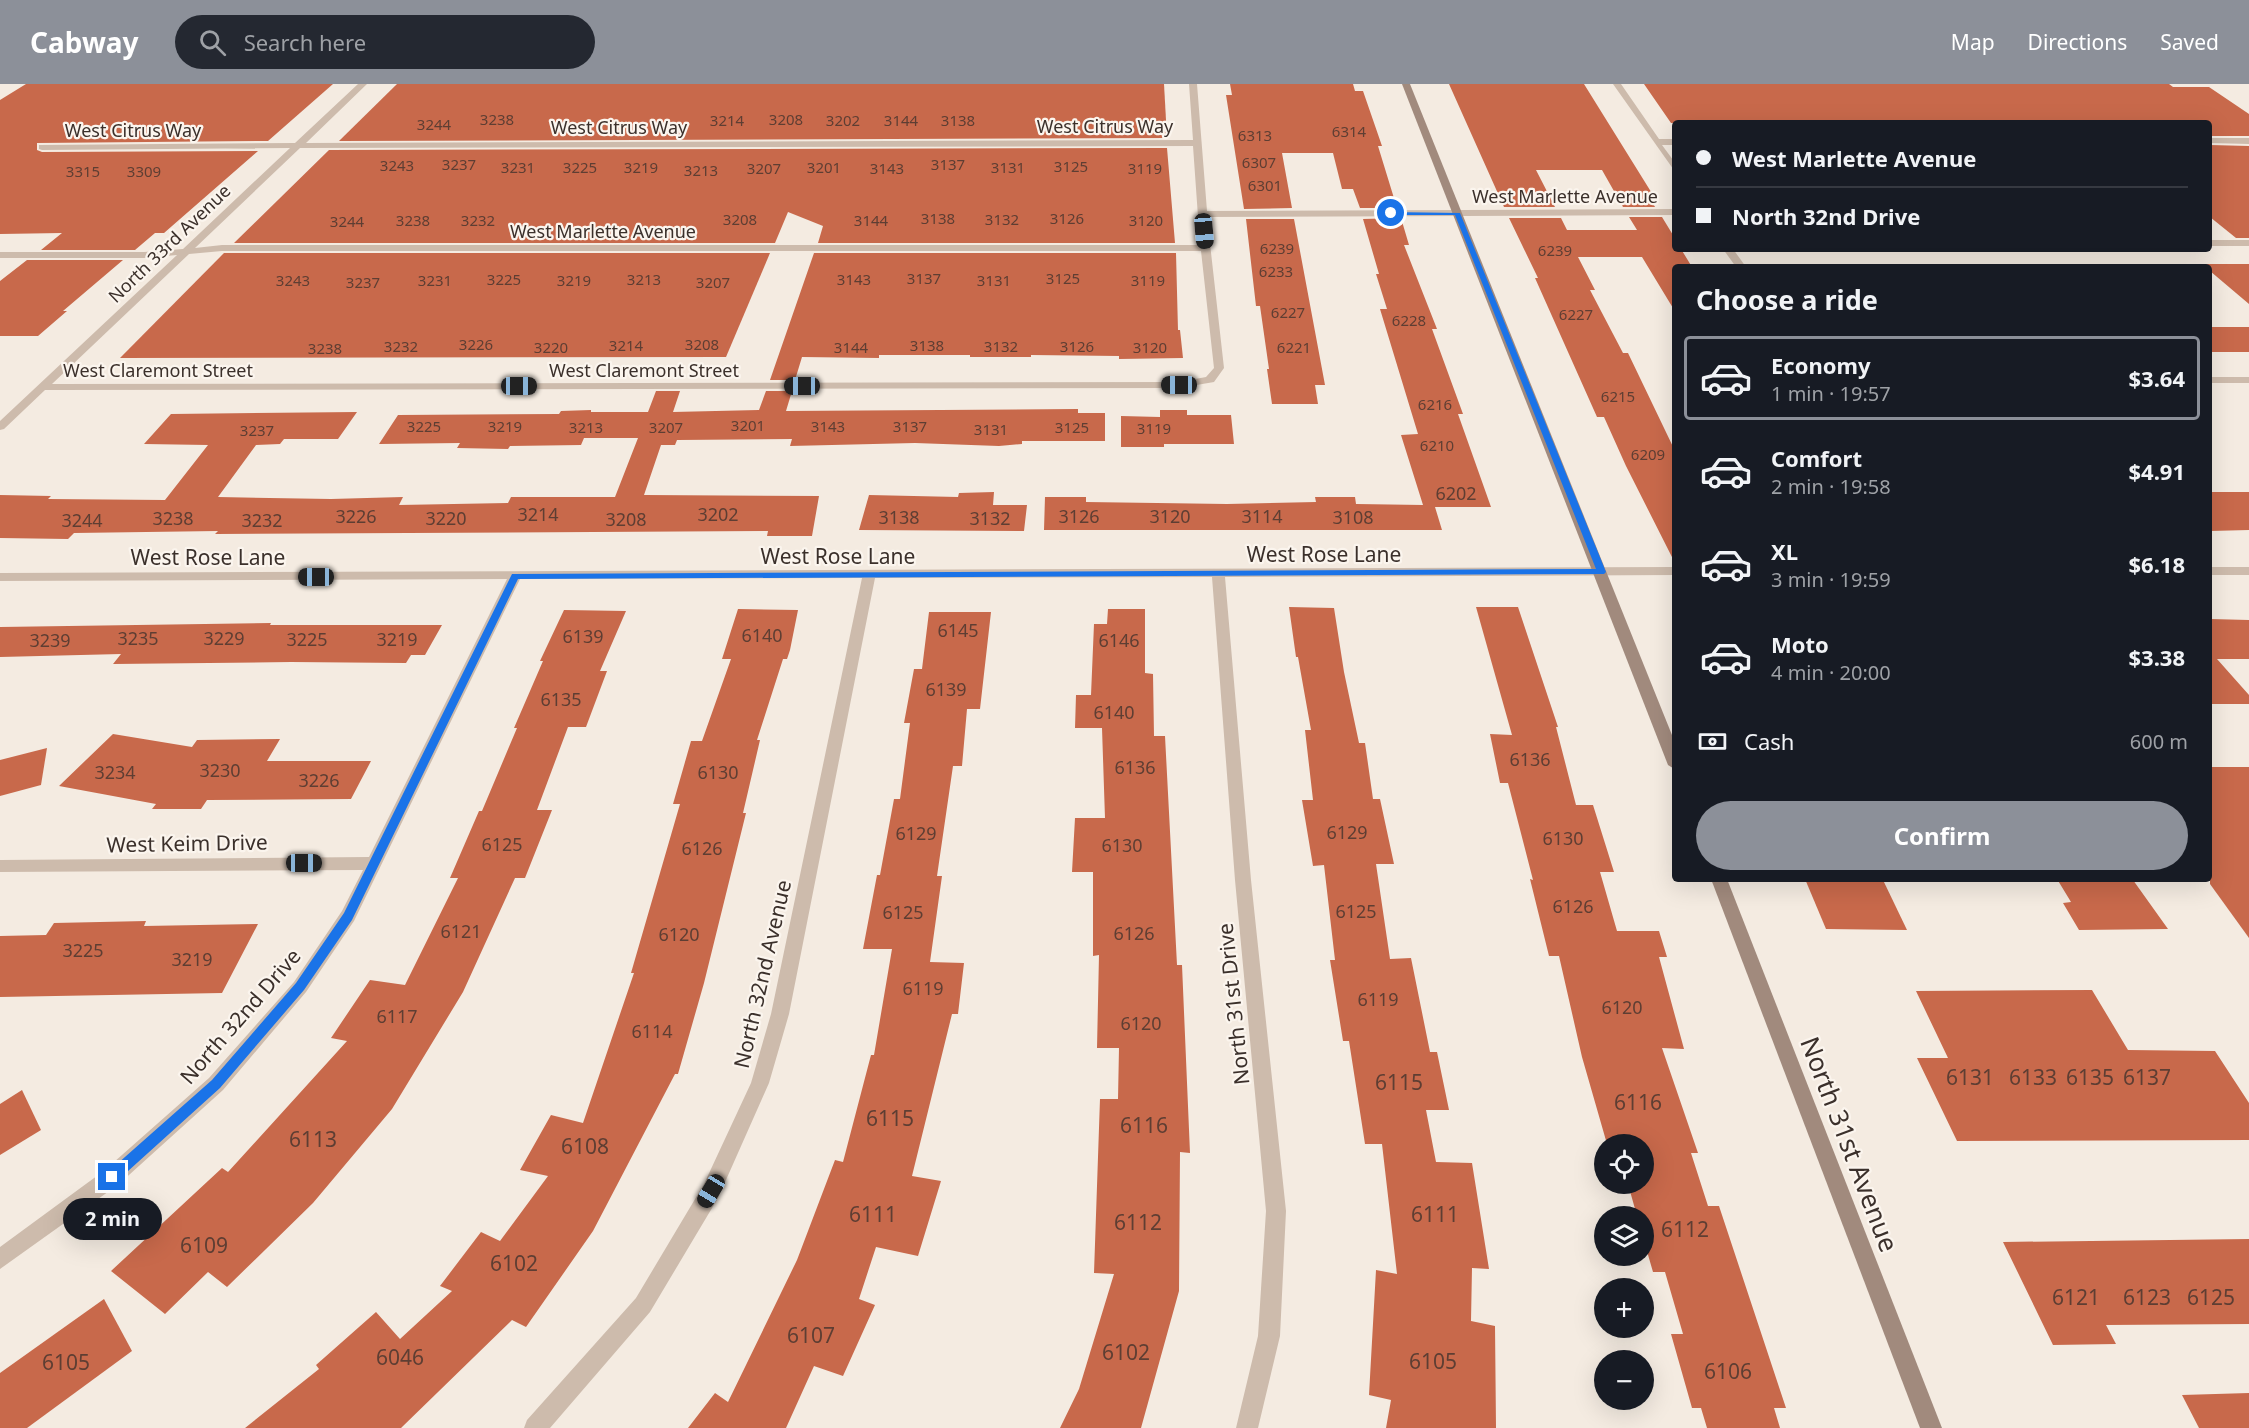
<!DOCTYPE html>
<meta charset="utf-8">
<style>
body{margin:0;font-family:"Noto Sans",sans-serif;background:#242831;color:#f1f3f6;height:100vh;display:flex;flex-direction:column;font-size:22px;white-space:nowrap}
*{box-sizing:border-box;margin:0}
p{font-size:20px;color:#9ea1a6}
.icon{flex:none;width:33px;height:33px;fill:none;stroke:currentColor;stroke-width:2;stroke-linecap:round;stroke-linejoin:round}
.map{position:relative;flex:1;overflow:hidden}
.side{position:absolute;left:1672px;top:180px;width:540px;height:618px;display:flex;flex-direction:column;background:#171b24;border-radius:6px;box-shadow:0 6px 24px #0002}
.side>*{flex:none}
.top-card{position:absolute;left:1672px;top:36px;width:540px;height:132px;border-radius:6px;box-shadow:0 6px 24px #0002;display:grid;align-content:center;height:132px;padding:0 24px;background:#171b24}
.fabs{position:absolute;left:1594px;top:1050px;display:grid;gap:12px}
.fabs a{display:grid;place-items:center;width:60px;height:60px;border-radius:50%;background:#171b24;box-shadow:0 6px 24px #0002;font-size:30px}
.end{position:absolute;width:27px;height:27px;margin:-14px;border:8px solid #1a73e8;background:#fff;box-shadow:0 0 0 3px #fff}
.from{border-radius:50%}
.bubble{position:absolute;height:42px;border-radius:21px;background:#171b24;box-shadow:0 6px 24px #0002;font-size:20px;font-weight:700;line-height:42px;text-align:center}
.car{position:absolute;width:18px;height:36px;margin:-18px -9px;border-radius:8px;box-shadow:0 0 4px 2px #0007;background:linear-gradient(#222 24%,#8ab4d8 0 40%,#222 0 76%,#8ab4d8 0 86%,#222 0)}
.top-card b{display:flex;align-items:center;gap:21px;height:57px;font-size:22px}
.top-card b+b{border-top:2px solid #363941}
.top-card i{width:15px;height:15px;background:#f1f3f6}
ul{padding:0;list-style:none}
li{display:flex;align-items:center;gap:18px;height:84px;margin:0 12px 9px;padding:0 12px;border:3px solid transparent;border-radius:6px}
li div{flex:1}
li b{display:block;font-size:22px}
li em{font-style:normal;font-weight:700}
li.on{border-color:#8c9099}
li>.icon{width:54px;height:54px;stroke-width:1.5}
h2{padding:0 24px;font-size:27px;line-height:72px}
.pay{display:flex;align-items:center;gap:15px;height:66px;padding:0 24px;font-size:22px}
.pay p{margin-inline-start:auto}
.cta{display:flex;gap:12px;margin-top:auto;padding:12px 24px}
.cta a{flex:1;height:69px;border-radius:36px;background:#8c9099;color:#fff;font-size:24px;font-weight:700;line-height:69px;text-align:center}
header{display:flex;align-items:center;gap:36px;box-sizing:border-box;height:84px;padding:0 30px;background:#8c9099;color:#fff}
header strong{font-size:28px}
nav{display:flex;gap:33px;margin-inline-start:auto;font-size:21px}
.search{width:420px;height:54px;background:#242831;display:flex;align-items:center;gap:15px;box-sizing:border-box;padding:0 21px;border-radius:33px;color:#9ea1a6;font-size:22px}
.map>svg:first-child{display:block}
</style>
<header>
<strong>Cabway</strong>
<div class="search"><svg class="icon" aria-label="search" viewBox="0 0 24 24"><circle cx="10" cy="10" r="6"/><path d="M15 15l6 6"/></svg>Search here</div>
<nav><a>Map</a><a>Directions</a><a>Saved</a></nav>
</header>
<div class="map">
<svg width="2249" height="1344" viewBox="0 0 2249 1344">
<rect width="100%" height="100%" fill="#f4ebe1"/>
<!-- building -->
<g fill="#c8694b">
<polygon points="26,0 333,0 268,57 37,59 37,66 42,68 258,67 164,149 155,149 135,166 41,166 62,149 0,150 0,16"/>
<polygon points="397,0 1164,0 1167,54 339,57"/>
<polygon points="1230,0 1353,0 1355,7 1363,7 1382,62 1378,62 1397,124 1360,124 1353,105 1342,105 1333,69 1282,69 1292,124 1244,125 1226,11 1232,11"/>
<polygon points="1449,0 1584,0 1653,111 1648,110 1655,123 1623,123 1602,86 1536,86 1555,123 1504,123"/>
<polygon points="1644,0 2169,0 2173,3 2209,3 2249,30 2249,52 2210,52 2210,39 1671,39"/>
<polygon points="2210,61 2249,62 2249,154 2236,154 2210,133"/>
<polygon points="1167,64 1175,159 818,159 823,142 788,128 775,159 234,159 329,66"/>
<polygon points="1629,133 1662,133 1676,156 1676,165 1681,165 1692,183 1676,183 1676,229 1642,173 1578,173 1595,206 1590,206 1623,269 1628,269 1676,369 1676,481 1626,382 1604,333 1597,333 1535,194 1538,194 1509,134 1561,134 1567,146 1637,146"/>
<polygon points="1401,134 1409,161 1404,161 1437,245 1432,245 1463,330 1458,330 1491,423 1435,423 1442,446 1044,446 1045,413 1086,413 1086,418 1227,420 1316,418 1315,413 1355,413 1356,420 1423,421 1401,351 1418,350 1380,225 1387,225 1376,190 1379,190 1363,135"/>
<polygon points="1246,135 1294,135 1325,301 1315,301 1318,320 1272,320 1267,285 1269,285 1260,222 1256,222"/>
<polygon points="224,169 770,169 726,273 120,274"/>
<polygon points="814,169 1176,169 1178,246 1180,246 1183,274 1119,275 1119,272 1031,271 1031,273 970,273 970,271 879,271 879,274 802,273 795,296 770,296"/>
<polygon points="27,176 123,176 63,227 67,227 38,252 0,252 0,197"/>
<polygon points="2201,180 2249,180 2249,220 2210,187 2210,183"/>
<rect x="2210" y="243" width="39" height="25"/>
<polygon points="656,307 680,307 673,328 759,326 766,307 792,307 786,327 1078,325 1078,329 1105,329 1105,357 1022,357 1022,360 999,362 915,359 790,362 792,355 677,356 675,361 661,361 644,411 819,412 812,452 767,452 768,447 215,450 218,447 74,449 68,455 0,454 0,411 51,412 48,415 165,416 208,361 144,360 171,330 357,328 338,355 284,355 280,360 256,361 218,413 331,415 403,413 399,421 508,419 511,413 615,413 638,354 584,354 581,361 510,362 508,365 457,364 460,359 379,360 398,331 559,330 561,327 591,326 591,328 648,328"/>
<polygon points="1160,326 1187,326 1187,331 1231,331 1234,360 1164,360 1164,363 1121,363 1121,332 1160,333"/>
<polygon points="994,408 993,421 1027,421 1024,447 859,446 869,411 958,413 959,409"/>
<polygon points="2210,408 2249,408 2249,446 2210,447"/>
<polygon points="1289,523 1334,524 1344,588 1359,659 1365,659 1373,715 1380,715 1394,780 1376,780 1390,875 1411,874 1430,968 1437,968 1449,1026 1426,1026 1436,1078 1472,1079 1489,1185 1472,1184 1471,1237 1495,1242 1496,1344 1386,1344 1391,1316 1369,1311 1376,1186 1397,1190 1382,1060 1365,1060 1349,957 1343,957 1330,876 1335,876 1324,781 1313,782 1302,716 1313,716 1305,646 1311,646 1298,573 1296,573"/>
<polygon points="1476,523 1518,523 1558,643 1556,643 1576,721 1593,721 1614,788 1600,788 1617,847 1659,847 1667,873 1659,873 1684,965 1662,964 1698,1069 1691,1069 1708,1122 1719,1122 1786,1324 1774,1324 1780,1344 1707,1344 1701,1324 1692,1324 1671,1250 1683,1250 1665,1188 1653,1188 1644,1157 1644,1132 1637,1132 1628,1100 1644,1100 1644,1060 1607,1060 1582,973 1559,872 1549,872 1530,795 1533,796 1508,699 1500,699 1490,650 1512,651"/>
<polygon points="738,525 798,526 790,566 787,575 783,575 757,656 760,656 743,729 746,729 704,899 678,990 675,990 593,1147 526,1243 512,1236 401,1344 245,1344 319,1285 316,1281 376,1228 400,1255 452,1207 440,1202 481,1148 500,1157 548,1092 520,1086 551,1031 583,1039 634,889 631,889 680,720 673,720 691,657 702,657 731,575 722,575"/>
<polygon points="1108,525 1145,525 1145,589 1153,590 1154,652 1165,652 1177,881 1182,881 1190,1069 1180,1068 1179,1207 1141,1344 1060,1344 1079,1305 1114,1190 1094,1189 1100,1015 1118,1015 1119,964 1097,964 1099,871 1093,872 1093,788 1072,788 1075,734 1105,734 1102,644 1075,644 1076,611 1091,611 1094,540 1107,540"/>
<polygon points="564,526 626,527 600,587 607,587 586,643 568,643 537,726 552,726 525,794 515,794 463,908 392,1025 313,1119 227,1203 208,1188 165,1230 111,1187 222,1084 228,1088 347,957 331,954 370,896 405,901 458,794 450,794 479,727 482,727 517,644 514,644 543,577 540,577"/>
<polygon points="929,528 991,528 980,625 967,625 962,682 953,682 937,792 942,792 930,878 964,879 958,930 952,930 912,1092 941,1097 918,1172 876,1163 859,1215 875,1221 843,1292 814,1282 786,1344 688,1344 715,1309 728,1318 797,1176 835,1076 843,1078 871,971 874,971 892,865 863,865 877,791 880,791 894,715 900,715 910,639 904,639 914,585 922,585"/>
<polygon points="2210,535 2249,536 2249,575 2217,575 2249,611 2249,620 2210,620"/>
<polygon points="271,539 270,541 442,541 425,571 411,571 406,579 291,578 113,580 121,570 0,573 0,543"/>
<polygon points="113,650 192,663 197,656 280,655 267,677 371,677 351,715 207,716 201,725 152,725 156,720 59,702"/>
<polygon points="47,664 41,701 0,712 0,676"/>
<polygon points="2210,683 2249,683 2249,854 2210,800"/>
<polygon points="1805,795 1883,796 1907,846 1826,845"/>
<polygon points="2057,795 2133,796 2168,845 2079,846 2063,819 2071,818"/>
<polygon points="146,837 144,842 258,840 222,909 0,913 0,852 46,851 54,839"/>
<polygon points="2092,906 2128,966 2215,967 2249,1019 2249,1056 1957,1057 1917,974 1948,974 1916,907"/>
<polygon points="22,1006 41,1046 0,1071 0,1020"/>
<polygon points="2249,1155 2249,1240 2106,1241 2116,1260 2053,1261 2003,1158"/>
<polygon points="104,1215 132,1267 27,1344 0,1344 0,1289"/>
<polygon points="2249,1309 2249,1344 2199,1344 2182,1311"/>
</g>
<g fill="none" stroke-linecap="round" stroke-linejoin="round">
<!-- street -->
<g fill="#cdbbac" fill-rule="evenodd">
<path d="M358,0H367L306,59L1193,56L1189,0H1197L1207,127L1676,125V131L1207,133L1224,284L1214,298L1179,304L45,306L4,345L0,346V337L177,171L144,174H0V168H144L183,165L290,64L42,66L39,65V61L295,59ZM1193,62L1200,161H222L195,164L300,64ZM222,167H1201L1214,284L1206,293L1179,298L52,300L189,170Z"/>
<polygon points="1613,0 1621,0 1659,55 1676,55 1676,61 1662,61 1676,80 1676,89"/>
<polygon points="2249,54 2249,60 2210,59 2210,54"/>
<rect x="2210" y="156" width="39" height="6"/>
<polygon points="1723,165 1733,165 1746,183 1736,183"/>
<rect x="2210" y="293" width="39" height="6"/>
<polygon points="1676,483 1676,491 1225,493 1251,796 1286,1127 1280,1252 1258,1344 1236,1344 1258,1252 1266,1127 1235,796 1212,493 875,494 789,930 769,999 718,1114 650,1228 550,1344 524,1344 527,1336 636,1214 704,1100 751,999 771,930 862,494 520,495 354,837 306,908 223,1006 119,1100 0,1185 0,1163 105,1086 209,994 294,898 342,827 363,786 0,788 0,776 369,773 507,495 0,497 0,489"/>
<rect x="2210" y="483" width="39" height="8"/>
</g>
<!-- secondary -->
<g fill="#a18a7d" fill-rule="evenodd">
<polygon points="1402,0 1410,0 1676,661 1676,686 1668,681"/>
<polygon points="1711,795 1727,795 1942,1344 1920,1344"/>
</g>
</g>
<!-- route -->
<polygon fill="#1a73e8" points="1389,128 1460,129 1606,488 1604,490 518,495 352,836 304,906 220,1004 117,1097 108,1097 106,1093 108,1088 212,996 296,899 344,829 512,490 1596,485 1455,131 1391,131"/>
<g text-anchor="middle" dominant-baseline="central" stroke-width="4.5" stroke-linejoin="round" paint-order="stroke">
<!-- far-number labels -->
<g font-size="15" fill="#5e3e33">
<text x="497" y="35">3238</text>
<text x="786" y="35">3208</text>
<text x="727" y="36">3214</text>
<text x="843" y="36">3202</text>
<text x="901" y="36">3144</text>
<text x="958" y="36">3138</text>
<text x="434" y="40">3244</text>
<text x="1349" y="47">6314</text>
<text x="1255" y="51">6313</text>
<text x="1259" y="78">6307</text>
<text x="459" y="80">3237</text>
<text x="948" y="80">3137</text>
<text x="397" y="81">3243</text>
<text x="1071" y="82">3125</text>
<text x="518" y="83">3231</text>
<text x="580" y="83">3225</text>
<text x="641" y="83">3219</text>
<text x="824" y="83">3201</text>
<text x="1008" y="83">3131</text>
<text x="764" y="84">3207</text>
<text x="887" y="84">3143</text>
<text x="1145" y="84">3119</text>
<text x="701" y="86">3213</text>
<text x="83" y="87">3315</text>
<text x="144" y="87">3309</text>
<text x="1265" y="101">6301</text>
<text x="938" y="134">3138</text>
<text x="1067" y="134">3126</text>
<text x="740" y="135">3208</text>
<text x="1002" y="135">3132</text>
<text x="413" y="136">3238</text>
<text x="478" y="136">3232</text>
<text x="871" y="136">3144</text>
<text x="1146" y="136">3120</text>
<text x="347" y="137">3244</text>
<text x="1277" y="164">6239</text>
<text x="1555" y="166">6239</text>
<text x="1276" y="187">6233</text>
<text x="924" y="194">3137</text>
<text x="1063" y="194">3125</text>
<text x="504" y="195">3225</text>
<text x="644" y="195">3213</text>
<text x="854" y="195">3143</text>
<text x="293" y="196">3243</text>
<text x="435" y="196">3231</text>
<text x="574" y="196">3219</text>
<text x="994" y="196">3131</text>
<text x="1148" y="196">3119</text>
<text x="363" y="198">3237</text>
<text x="713" y="198">3207</text>
<text x="1288" y="228">6227</text>
<text x="1576" y="230">6227</text>
<text x="1409" y="236">6228</text>
<text x="476" y="260">3226</text>
<text x="702" y="260">3208</text>
<text x="626" y="261">3214</text>
<text x="927" y="261">3138</text>
<text x="401" y="262">3232</text>
<text x="1001" y="262">3132</text>
<text x="1077" y="262">3126</text>
<text x="551" y="263">3220</text>
<text x="851" y="263">3144</text>
<text x="1150" y="263">3120</text>
<text x="1294" y="263">6221</text>
<text x="325" y="264">3238</text>
<text x="1618" y="312">6215</text>
<text x="1435" y="320">6216</text>
<text x="748" y="341">3201</text>
<text x="424" y="342">3225</text>
<text x="505" y="342">3219</text>
<text x="828" y="342">3143</text>
<text x="910" y="342">3137</text>
<text x="586" y="343">3213</text>
<text x="666" y="343">3207</text>
<text x="1072" y="343">3125</text>
<text x="1154" y="344">3119</text>
<text x="991" y="345">3131</text>
<text x="257" y="346">3237</text>
<text x="1437" y="361">6210</text>
<text x="1648" y="370">6209</text>
</g>
<!-- far-street labels -->
<g font-size="18" fill="#3b302b" stroke="#fbf5ee">
<text x="1105" y="42">West Citrus Way</text>
<text x="619" y="43">West Citrus Way</text>
<text x="133" y="46">West Citrus Way</text>
<text x="1565" y="112">West Marlette Avenue</text>
<text x="603" y="147">West Marlette Avenue</text>
<text transform="translate(169 159) rotate(-44)">North 33rd Avenue</text>
<text x="158" y="286">West Claremont Street</text>
<text x="644" y="286">West Claremont Street</text>
</g>
<!-- number labels -->
<g font-size="18" fill="#5e3e33">
<text x="1456" y="409">6202</text>
<text x="538" y="430">3214</text>
<text x="718" y="430">3202</text>
<text x="356" y="432">3226</text>
<text x="1079" y="432">3126</text>
<text x="1170" y="432">3120</text>
<text x="1262" y="432">3114</text>
<text x="899" y="433">3138</text>
<text x="1353" y="433">3108</text>
<text x="173" y="434">3238</text>
<text x="446" y="434">3220</text>
<text x="990" y="434">3132</text>
<text x="626" y="435">3208</text>
<text x="82" y="436">3244</text>
<text x="262" y="436">3232</text>
<text x="958" y="546">6145</text>
<text x="762" y="551">6140</text>
<text x="583" y="552">6139</text>
<text x="138" y="554">3235</text>
<text x="224" y="554">3229</text>
<text x="307" y="555">3225</text>
<text x="397" y="555">3219</text>
<text x="50" y="556">3239</text>
<text x="1119" y="556">6146</text>
<text x="946" y="605">6139</text>
<text x="561" y="615">6135</text>
<text x="1114" y="628">6140</text>
<text x="1530" y="675">6136</text>
<text x="1135" y="683">6136</text>
<text x="220" y="686">3230</text>
<text x="115" y="688">3234</text>
<text x="718" y="688">6130</text>
<text x="319" y="696">3226</text>
<text x="1347" y="748">6129</text>
<text x="916" y="749">6129</text>
<text x="1563" y="754">6130</text>
<text x="502" y="760">6125</text>
<text x="1122" y="761">6130</text>
<text x="702" y="764">6126</text>
<text x="1573" y="822">6126</text>
<text x="1356" y="827">6125</text>
<text x="903" y="828">6125</text>
<text x="461" y="847">6121</text>
<text x="1134" y="849">6126</text>
<text x="679" y="850">6120</text>
<text x="83" y="866">3225</text>
<text x="192" y="875">3219</text>
<text x="923" y="904">6119</text>
<text x="1378" y="915">6119</text>
<text x="1622" y="923">6120</text>
<text x="397" y="932">6117</text>
<text x="1141" y="939">6120</text>
<text x="652" y="947">6114</text>
</g>
<!-- street labels -->
<g font-size="21" fill="#3b302b" stroke="#fbf5ee">
<text x="1324" y="470">West Rose Lane</text>
<text x="838" y="472">West Rose Lane</text>
<text x="208" y="473">West Rose Lane</text>
<text transform="translate(187 759) rotate(-1)">West Keim Drive</text>
<text transform="translate(762 890) rotate(-77)">North 32nd Avenue</text>
<text transform="translate(1233 920) rotate(-96)">North 31st Drive</text>
<text transform="translate(240 932) rotate(-49)">North 32nd Drive</text>
</g>
<!-- near-number labels -->
<g font-size="21" fill="#5e3e33">
<text x="1970" y="993">6131</text>
<text x="2033" y="993">6133</text>
<text x="2090" y="993">6135</text>
<text x="2147" y="993">6137</text>
<text x="1399" y="998">6115</text>
<text x="1638" y="1018">6116</text>
<text x="890" y="1034">6115</text>
<text x="1144" y="1041">6116</text>
<text x="313" y="1055">6113</text>
<text x="585" y="1062">6108</text>
<text x="873" y="1130">6111</text>
<text x="1435" y="1130">6111</text>
<text x="1138" y="1138">6112</text>
<text x="1685" y="1145">6112</text>
<text x="204" y="1161">6109</text>
<text x="514" y="1179">6102</text>
<text x="2076" y="1213">6121</text>
<text x="2147" y="1213">6123</text>
<text x="2211" y="1213">6125</text>
<text x="811" y="1251">6107</text>
<text x="1126" y="1268">6102</text>
<text x="400" y="1273">6046</text>
<text x="1433" y="1277">6105</text>
<text x="66" y="1278">6105</text>
<text x="1728" y="1287">6106</text>
</g>
<!-- near-street labels -->
<g font-size="26" fill="#3b302b" stroke="#fbf5ee">
<text transform="translate(1850 1060) rotate(69)">North 31st Avenue</text>
</g>
</g>
</svg>
<div class="fabs">
<a><svg class="icon" aria-label="locate" viewBox="0 0 24 24"><circle cx="12" cy="12" r="6"/><path d="M12 2v4M12 18v4M2 12h4M18 12h4"/></svg></a>
<a><svg class="icon" aria-label="layers" viewBox="0 0 24 24"><path d="M12 4l9 5-9 5-9-5zM3 14l9 5 9-5"/></svg></a>
<a>+</a>
<a>−</a>
</div>
<i class="end from" style="left:1391px;top:129px"></i>
<i class="end" style="left:112px;top:1093px"></i>
<div class="bubble" style="left:63px;top:1114px;width:99px">2 min</div>
<i class="car" style="left:1204px;top:147px;rotate:175deg"></i>
<i class="car" style="left:1179px;top:301px;rotate:270deg"></i>
<i class="car" style="left:519px;top:302px;rotate:90deg"></i>
<i class="car" style="left:802px;top:302px;rotate:270deg"></i>
<i class="car" style="left:316px;top:493px;rotate:270deg"></i>
<i class="car" style="left:304px;top:779px;rotate:90deg"></i>
<i class="car" style="left:711px;top:1107px;rotate:211deg"></i>
<div class="top-card">
<b><i class="from"></i>West Marlette Avenue</b>
<b><i></i>North 32nd Drive</b>
</div>
<section class="side">
<h2>Choose a ride</h2>
<ul>
<li class="on"><svg class="icon" aria-label="car" viewBox="0 0 24 24"><path d="M5 17H2v-5l4-1 3-4h7l3 4 3 1v5h-3M9 17h6M6 11h13"/><circle cx="7" cy="17" r="2"/><circle cx="17" cy="17" r="2"/></svg><div><b>Economy</b><p>1 min · 19:57</p></div><em>$3.64</em></li>
<li><svg class="icon" aria-label="car" viewBox="0 0 24 24"><path d="M5 17H2v-5l4-1 3-4h7l3 4 3 1v5h-3M9 17h6M6 11h13"/><circle cx="7" cy="17" r="2"/><circle cx="17" cy="17" r="2"/></svg><div><b>Comfort</b><p>2 min · 19:58</p></div><em>$4.91</em></li>
<li><svg class="icon" aria-label="car" viewBox="0 0 24 24"><path d="M5 17H2v-5l4-1 3-4h7l3 4 3 1v5h-3M9 17h6M6 11h13"/><circle cx="7" cy="17" r="2"/><circle cx="17" cy="17" r="2"/></svg><div><b>XL</b><p>3 min · 19:59</p></div><em>$6.18</em></li>
<li><svg class="icon" aria-label="car" viewBox="0 0 24 24"><path d="M5 17H2v-5l4-1 3-4h7l3 4 3 1v5h-3M9 17h6M6 11h13"/><circle cx="7" cy="17" r="2"/><circle cx="17" cy="17" r="2"/></svg><div><b>Moto</b><p>4 min · 20:00</p></div><em>$3.38</em></li>
</ul>
<div class="pay"><svg class="icon" aria-label="cash" viewBox="0 0 24 24"><path d="M3 7h18v10H3z"/><circle cx="12" cy="12" r="2"/></svg>Cash<p>600 m</p></div>
<div class="cta"><a>Confirm</a></div>
</section>
</div>
